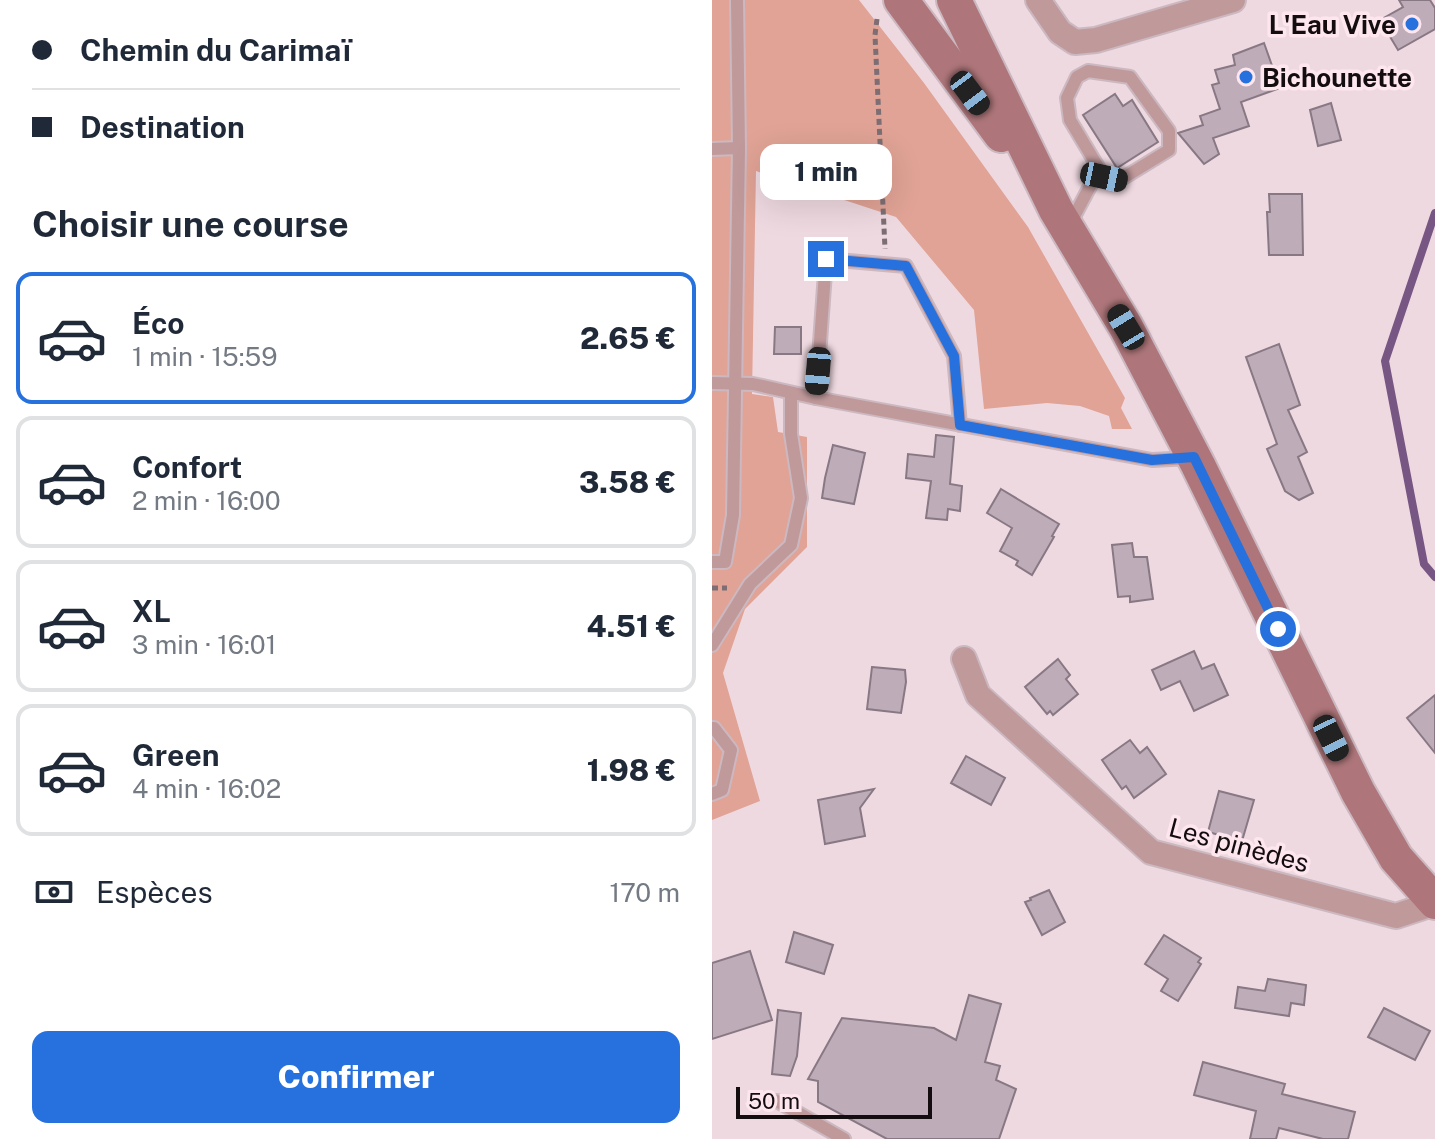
<!DOCTYPE html>
<html lang="fr">
<meta charset="utf-8">
<style>
body{margin:0;font-family:"Public Sans",sans-serif;background:#f6f6f7;color:#1f2937;height:100vh;display:flex;flex-direction:column;font-size:30px;white-space:nowrap}
*{box-sizing:border-box;margin:0}
p{font-size:26px;color:#747a83}
.icon{flex:none;width:44px;height:44px;fill:none;stroke:currentColor;stroke-width:2;stroke-linecap:round;stroke-linejoin:round}
.map{position:relative;flex:1;overflow:hidden}
.sheet{display:flex;flex-direction:column;background:#fff;width:712px}
.sheet>*{flex:none}
.top-card{display:grid;align-content:center;height:176px;padding:0 32px;background:#fff}
.scale{position:absolute;left:24px;bottom:20px;width:196px;box-sizing:border-box;padding-left:8px;border:4px solid #140d10;border-top:0;font-size:22px;line-height:28px;white-space:nowrap;color:#140d10;-webkit-text-stroke:6px #fde6ee;paint-order:stroke}
.end{position:absolute;width:36px;height:36px;margin:-18px;border:10px solid #2671dd;background:#fff;box-shadow:0 0 0 4px #fff}
.from{border-radius:50%}
.bubble{position:absolute;height:56px;border-radius:16px;background:#fff;box-shadow:0 8px 32px #0002;font-size:26px;font-weight:800;line-height:56px;text-align:center}
.car{position:absolute;width:24px;height:48px;margin:-24px -12px;border-radius:10px;box-shadow:0 0 6px 2px #0007;background:linear-gradient(#222 24%,#8ab4d8 0 40%,#222 0 76%,#8ab4d8 0 86%,#222 0)}
.top-card b{display:flex;align-items:center;gap:28px;height:76px;font-size:30px}
.top-card b+b{border-top:2px solid #e0e1e3}
.top-card i{width:20px;height:20px;background:#1f2937}
ul{padding:0;list-style:none}
li{display:flex;align-items:center;gap:24px;height:132px;margin:0 16px 12px;padding:0 16px;border:4px solid #e0e1e3;border-radius:16px}
li div{flex:1}
li b{display:block;font-size:30px}
li em{font-style:normal;font-weight:800}
li.on{border-color:#2671dd}
li>.icon{width:72px;height:72px;stroke-width:1.5}
h2{padding:0 32px;font-size:36px;line-height:96px}
.pay{display:flex;align-items:center;gap:20px;height:88px;padding:0 32px;font-size:30px}
.pay p{margin-inline-start:auto}
.action{display:flex;gap:16px;margin-top:auto;padding:16px 32px}
.action a{flex:1;height:92px;border-radius:16px;background:#2671dd;color:#fff;font-size:32px;font-weight:800;line-height:92px;text-align:center}
main{display:flex;flex:1;min-height:0}
.map>svg:first-child{display:block}
</style>
<main>
<section class="sheet">
<div class="top-card">
<b><i class="from"></i>Chemin du Carimaï</b>
<b><i></i>Destination</b>
</div>
<h2>Choisir une course</h2>
<ul>
<li class="on"><svg class="icon" aria-label="car" viewBox="0 0 24 24"><path d="M5 17H2v-5l4-1 3-4h7l3 4 3 1v5h-3M9 17h6M6 11h13"/><circle cx="7" cy="17" r="2"/><circle cx="17" cy="17" r="2"/></svg><div><b>Éco</b><p>1 min · 15:59</p></div><em>2.65 €</em></li>
<li><svg class="icon" aria-label="car" viewBox="0 0 24 24"><path d="M5 17H2v-5l4-1 3-4h7l3 4 3 1v5h-3M9 17h6M6 11h13"/><circle cx="7" cy="17" r="2"/><circle cx="17" cy="17" r="2"/></svg><div><b>Confort</b><p>2 min · 16:00</p></div><em>3.58 €</em></li>
<li><svg class="icon" aria-label="car" viewBox="0 0 24 24"><path d="M5 17H2v-5l4-1 3-4h7l3 4 3 1v5h-3M9 17h6M6 11h13"/><circle cx="7" cy="17" r="2"/><circle cx="17" cy="17" r="2"/></svg><div><b>XL</b><p>3 min · 16:01</p></div><em>4.51 €</em></li>
<li><svg class="icon" aria-label="car" viewBox="0 0 24 24"><path d="M5 17H2v-5l4-1 3-4h7l3 4 3 1v5h-3M9 17h6M6 11h13"/><circle cx="7" cy="17" r="2"/><circle cx="17" cy="17" r="2"/></svg><div><b>Green</b><p>4 min · 16:02</p></div><em>1.98 €</em></li>
</ul>
<div class="pay"><svg class="icon" aria-label="cash" viewBox="0 0 24 24"><path d="M3 7h18v10H3z"/><circle cx="12" cy="12" r="2"/></svg>Espèces<p>170 m</p></div>
<div class="action"><a>Confirmer</a></div>
</section>
<div class="map">
<svg width="723" height="1139" viewBox="0 0 723 1139">
<rect width="100%" height="100%" fill="#efd9e1"/>
<!-- green -->
<polygon fill="#e0a395" points="0,0 147,0 212,83 316,227 413,398 409,408 420,429 400,429 397,416 368,406 335,403 272,409 262,310 184,217 44,171 40,394 61,397 66,432 95,437 95,547 33,609 11,673 48,801 0,820"/>
<g fill="none" stroke-linecap="round" stroke-linejoin="round">
<!-- stream -->
<polyline stroke="#785684" stroke-width="8" points="723,213 673,361 712,564 723,577"/>
</g>
<!-- building -->
<g fill="#beadb9" stroke="#887884" stroke-width="2">
<polygon points="687,0 718,0 723,8 723,29 686,50 668,20 691,7"/>
<polygon points="552,43 568,88 529,102 537,126 501,138 507,154 492,164 466,133 491,125 488,116 508,109 500,85 507,83 503,70 523,65 521,55"/>
<polygon points="403,94 411,106 420,100 446,142 405,168 371,115"/>
<polygon points="619,103 629,140 606,146 598,110"/>
<polygon points="557,194 590,194 591,255 557,255 555,212 558,212"/>
<polygon points="63,327 89,327 89,354 62,354"/>
<polygon points="567,344 588,405 576,410 595,452 586,457 601,493 587,500 573,491 555,449 565,444 534,357"/>
<polygon points="224,435 242,437 238,484 250,486 248,511 236,509 235,520 214,518 219,481 194,478 196,454 222,457"/>
<polygon points="121,445 153,453 142,504 110,498 113,478"/>
<polygon points="289,489 347,524 340,536 342,537 320,575 304,565 306,561 288,551 300,528 275,513"/>
<polygon points="420,543 422,557 435,557 441,599 418,602 418,596 406,597 400,545"/>
<polygon points="482,651 490,669 502,664 516,695 482,711 468,681 449,690 440,670"/>
<polygon points="346,659 358,675 354,679 366,694 341,715 338,711 335,714 313,687"/>
<polygon points="160,667 193,670 194,682 189,713 155,709"/>
<polygon points="723,695 723,753 695,718"/>
<polygon points="418,740 428,753 435,747 454,774 422,798 414,786 410,789 390,760"/>
<polygon points="254,756 293,778 279,805 239,783"/>
<polygon points="162,789 148,808 153,836 113,844 106,800"/>
<polygon points="507,791 542,800 530,841 496,832"/>
<polygon points="337,890 353,922 330,935 313,902 319,900 318,898"/>
<polygon points="82,932 121,945 112,974 74,962"/>
<polygon points="452,935 489,958 486,962 489,964 466,1001 449,991 456,979 433,964"/>
<polygon points="38,951 60,1020 0,1039 0,963"/>
<polygon points="556,979 594,985 592,1005 579,1003 577,1016 523,1008 526,987 553,991"/>
<polygon points="257,995 289,1004 273,1062 288,1066 284,1080 304,1089 287,1139 175,1139 106,1102 106,1081 96,1079 130,1018 222,1028 244,1040"/>
<polygon points="672,1008 718,1031 703,1060 656,1037"/>
<polygon points="66,1010 89,1013 85,1056 78,1076 60,1074"/>
<polygon points="491,1062 573,1084 570,1094 643,1112 636,1139 611,1139 567,1128 564,1139 538,1139 544,1111 482,1095"/>
</g>
<g fill="none" stroke-linecap="round" stroke-linejoin="round">
<defs>
<g id="service">
<polyline points="0,149 27,148"/>
<polyline points="357,226 384,175 408,180 457,150 457,131 418,77 376,71 365,77 355,98 358,120 392,177"/>
<polyline points="0,383 41,384 104,398"/>
<polyline points="248,425 242,356 194,266 114,259 104,398 440,460 479,458"/>
<polyline points="0,562 13,562 21,515 27,148 25,0"/>
<polyline points="0,645 38,584 79,545 89,498 79,434 79,393"/>
<polyline points="0,728 2,728 19,750 10,790 0,794"/>
<polyline points="65,1101 132,1139"/>
</g>
<g id="minor">
<polyline points="326,0 348,32 363,42 384,40 521,0"/>
<polyline points="252,659 266,695 439,852 684,916 723,903"/>
</g>
<g id="secondary">
<polyline points="189,0 289,135"/>
<polyline points="242,0 344,210 414,327 486,465 646,792 684,858 723,902"/>
</g>
</defs>
<!-- service casing -->
<use href="#service" stroke="#ccb8c0" stroke-width="16"/>
<!-- minor casing -->
<use href="#minor" stroke="#ccb8c0" stroke-width="28"/>
<!-- secondary casing -->
<use href="#secondary" stroke="#ccb8c0" stroke-width="38"/>
<!-- path -->
<g stroke="#7d6e74" stroke-width="5" stroke-dasharray="6 4" stroke-linecap="butt">
<polyline points="165,19 163,35 173,249"/>
<polyline points="0,588 15,588"/>
</g>
<!-- service -->
<use href="#service" stroke="#c0999b" stroke-width="12"/>
<!-- minor -->
<use href="#minor" stroke="#c0999b" stroke-width="24"/>
<!-- secondary -->
<use href="#secondary" stroke="#ae767a" stroke-width="34"/>
</g>
<g fill="none" stroke-linecap="round" stroke-linejoin="round">
<!-- route -->
<polyline stroke="#2671dd" stroke-width="10" points="114,259 194,266 242,356 248,425 440,460 482,457 566,629"/>
</g>
<!-- markers -->
<g fill="#2671dd" stroke="#fde6ee" stroke-width="3">
<circle cx="700" cy="24" r="8"/>
<circle cx="534" cy="77" r="8"/>
</g>
<g text-anchor="middle" dominant-baseline="central" stroke-width="7" stroke-linejoin="round" paint-order="stroke">
<!-- poi labels -->
<g font-size="26" font-weight="bold" fill="#140d10" stroke="#fde6ee" text-anchor="end">
<text x="684" y="24">L'Eau Vive</text>
<text x="550" y="77" text-anchor="start">Bichounette</text>
</g>
<!-- street labels -->
<g font-size="26" fill="#140d10" stroke="#fde6ee">
<text transform="translate(527 845) rotate(15)">Les pinèdes</text>
</g>
</g>
</svg>
<div class="scale">50 m</div>
<i class="end from" style="left:566px;top:629px"></i>
<i class="end" style="left:114px;top:259px"></i>
<div class="bubble" style="left:48px;top:144px;width:132px">1 min</div>
<i class="car" style="left:258px;top:93px;rotate:143deg"></i>
<i class="car" style="left:392px;top:177px;rotate:102deg"></i>
<i class="car" style="left:414px;top:327px;rotate:329deg"></i>
<i class="car" style="left:106px;top:371px;rotate:185deg"></i>
<i class="car" style="left:619px;top:738px;rotate:154deg"></i>
</div>
</main>
